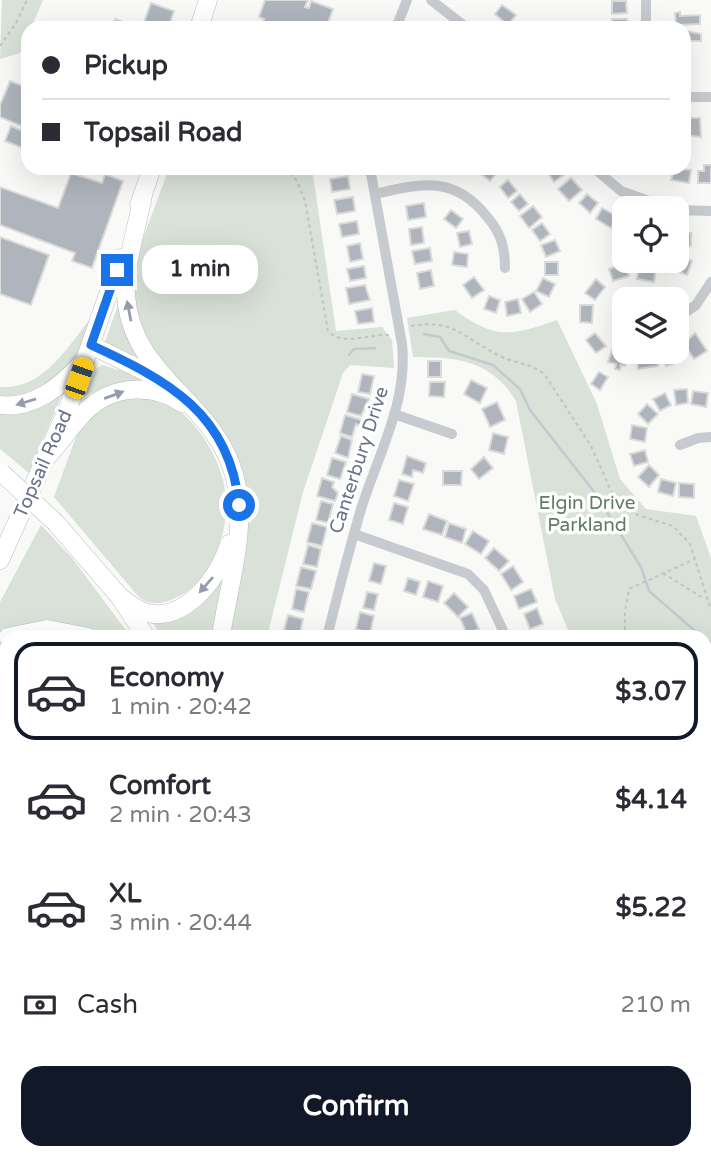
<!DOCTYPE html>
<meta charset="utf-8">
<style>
body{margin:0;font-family:"Varela Round",sans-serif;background:#f2f2f3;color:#2b2b33;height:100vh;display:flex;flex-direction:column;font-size:26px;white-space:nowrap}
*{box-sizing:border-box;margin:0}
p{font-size:23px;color:#7c7c81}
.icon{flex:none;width:38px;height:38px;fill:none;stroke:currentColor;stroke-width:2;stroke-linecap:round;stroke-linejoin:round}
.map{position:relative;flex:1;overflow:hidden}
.sheet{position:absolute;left:0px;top:630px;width:712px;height:530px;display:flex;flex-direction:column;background:#fff;border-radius:21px 21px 0 0;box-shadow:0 7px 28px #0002}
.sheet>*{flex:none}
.top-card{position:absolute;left:21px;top:21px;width:670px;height:154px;border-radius:21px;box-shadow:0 7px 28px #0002;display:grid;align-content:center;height:154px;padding:0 21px;background:#fff}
.fabs{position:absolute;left:612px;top:196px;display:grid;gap:14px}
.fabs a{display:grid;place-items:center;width:77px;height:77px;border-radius:14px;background:#fff;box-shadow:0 7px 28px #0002;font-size:35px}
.end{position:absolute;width:32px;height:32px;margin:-16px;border:9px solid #1a73e8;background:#fff;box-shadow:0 0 0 4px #fff}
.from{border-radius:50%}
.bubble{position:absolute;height:49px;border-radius:21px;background:#fff;box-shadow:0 7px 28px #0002;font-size:23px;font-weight:800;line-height:49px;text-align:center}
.car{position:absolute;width:21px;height:42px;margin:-21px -10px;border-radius:9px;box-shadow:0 0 5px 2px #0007;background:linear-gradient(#f5c518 24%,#345 0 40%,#f5c518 0 76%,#345 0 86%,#f5c518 0)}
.top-card b{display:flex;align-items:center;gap:24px;height:66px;font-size:26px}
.top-card b+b{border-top:2px solid #e1e1e2}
.top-card i{width:18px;height:18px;background:#2b2b33}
ul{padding:12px 0 0;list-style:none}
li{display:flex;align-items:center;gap:21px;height:98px;margin:0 14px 10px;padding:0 7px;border:4px solid transparent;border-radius:21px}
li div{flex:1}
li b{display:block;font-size:26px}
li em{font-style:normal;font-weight:800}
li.selected{border-color:#111827}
li>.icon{width:63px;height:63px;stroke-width:1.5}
.pay{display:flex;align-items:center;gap:18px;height:77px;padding:0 21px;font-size:26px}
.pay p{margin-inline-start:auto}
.cta{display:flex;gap:14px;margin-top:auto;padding:14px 21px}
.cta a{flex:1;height:80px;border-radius:21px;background:#111827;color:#fff;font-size:28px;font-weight:800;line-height:80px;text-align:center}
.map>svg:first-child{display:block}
</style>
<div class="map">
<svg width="711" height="1159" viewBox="0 0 711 1159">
<rect width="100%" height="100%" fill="#f9f9f7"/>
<!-- green -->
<g fill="#d9e1d8">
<polygon points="2,0 43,0 20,53 0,59"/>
<polygon points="169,168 312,168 336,331 382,327 392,340 394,368 350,365 343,373 303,492 267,637 224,637 243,489 159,366 134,319 133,266"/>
<polygon points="122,294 147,365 102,350"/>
<path d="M455,310C495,340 512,336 557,320L597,404L620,479L646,509L696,516L711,558V709L705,711V637H571L555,599L516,401C491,360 457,357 413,357L407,318Z"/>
<path d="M92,317L75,361L32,396L0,401V387C44,390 67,347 92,317Z"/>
<polygon points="102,365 161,383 117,383 85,396 95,370"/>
<polygon points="66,385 29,473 0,449 0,410"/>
<path d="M122,392C135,395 151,397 164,402C180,408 193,423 203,437C217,458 227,482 226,507C226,544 205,590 168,601C156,605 147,604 138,596L54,497L88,404Z"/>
<polygon points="41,525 72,558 131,637 91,637 79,633 7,642 0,645 0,602"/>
<polygon points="227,563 214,637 162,637 149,617 162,617"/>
</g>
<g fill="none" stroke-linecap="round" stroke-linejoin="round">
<!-- stream -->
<g stroke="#c2c9cf" stroke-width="2.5">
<polyline points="424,334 440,337 449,351 493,365 520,389 530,410 595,493 641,567 649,591 702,637"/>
<polyline points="349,355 354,349 375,348"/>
<polyline points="705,639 711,644"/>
</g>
</g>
<!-- building -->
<g fill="#b0b5bd" stroke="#dbdbd9" stroke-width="2">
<polygon points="265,0 308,0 305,7 309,8 311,1 333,9 326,28 261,28 264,19 259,17"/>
<polygon points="612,1 626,1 627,13 612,14"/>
<polygon points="151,3 174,11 168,28 142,28"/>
<polygon points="502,5 516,15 508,25 495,14"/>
<polygon points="680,12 680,16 700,15 700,24 676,25 675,13"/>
<polygon points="115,19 140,28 112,28"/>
<rect x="612" y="19" width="15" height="9"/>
<polygon points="687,31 701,34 701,41 684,41"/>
<polygon points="10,81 28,88 28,129 0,117 0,105"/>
<polygon points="684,118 700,118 701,137 684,135"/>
<polygon points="11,126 28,133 28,150 5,141"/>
<polygon points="704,165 711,165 711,183 698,183 698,171 704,171"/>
<polygon points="482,168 494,168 498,171 490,181 479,172"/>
<polygon points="551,168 562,168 566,173 554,182 547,171"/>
<polygon points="674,168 691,170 689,183 671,180"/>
<polygon points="71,173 102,183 105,174 123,181 92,268 72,261 75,253 0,225 0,187 58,208"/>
<polygon points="348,176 350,189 332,192 330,179"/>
<polygon points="571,178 582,190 569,201 558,189"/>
<polygon points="508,180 517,191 508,198 500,187"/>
<polygon points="520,194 528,204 519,211 511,202"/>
<polygon points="587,194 598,203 590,213 579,203"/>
<polygon points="353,197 355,211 337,214 334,200"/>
<polygon points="424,203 426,217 408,220 406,206"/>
<polygon points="533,206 542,217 529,228 520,216"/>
<polygon points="602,208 618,217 611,228 596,219"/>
<polygon points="451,210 463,219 456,228 444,219"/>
<polygon points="357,221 359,234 342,237 339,224"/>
<polygon points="542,223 550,234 540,241 532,230"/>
<polygon points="422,227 424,243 411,245 409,229"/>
<polygon points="469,231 472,244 460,247 457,233"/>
<rect x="677" y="233" width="14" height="13"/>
<polygon points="0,237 49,255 31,305 0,294"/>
<polygon points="555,240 560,251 546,257 541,245"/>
<polygon points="360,243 363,259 350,262 347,246"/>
<polygon points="430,248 432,261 415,264 412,251"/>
<polygon points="454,252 468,254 467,267 452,265"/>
<polygon points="678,255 692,261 687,275 672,269"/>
<rect x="545" y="262" width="13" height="13"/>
<polygon points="625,264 629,276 613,281 609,269"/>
<polygon points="364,266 366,278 350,281 347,269"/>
<polygon points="639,267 656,269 654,282 637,279"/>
<polygon points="431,270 434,286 420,289 417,273"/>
<polygon points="474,277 484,290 472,298 463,285"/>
<polygon points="543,278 555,284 549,297 536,291"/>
<polygon points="596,279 605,287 595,300 585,293"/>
<polygon points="365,285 370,300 349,304 346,288"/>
<polygon points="534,292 542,304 530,312 522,299"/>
<polygon points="489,296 500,300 496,313 484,309"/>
<polygon points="518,299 521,313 507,316 505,302"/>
<polygon points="580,305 593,305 592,323 580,322"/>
<polygon points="372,308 374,322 358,324 355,311"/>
<polygon points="595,333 606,346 596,353 586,340"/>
<polygon points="695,333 707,351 694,359 684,344"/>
<polygon points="680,347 684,360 666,366 662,352 677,352"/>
<polygon points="612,350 628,355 625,366 621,365 620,370 615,369 616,364 608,362"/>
<polygon points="657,355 658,366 638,369 637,357"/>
<rect x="428" y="361" width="13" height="16"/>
<polygon points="599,372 608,377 600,390 591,384"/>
<polygon points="362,374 374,376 370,394 358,392"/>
<polygon points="471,380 487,388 480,403 464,394"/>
<polygon points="430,382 445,382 444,397 429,396"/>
<polygon points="687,389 688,403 676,405 674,390"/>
<polygon points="693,391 708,393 706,407 691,404"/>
<polygon points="665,393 671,405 660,411 653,399"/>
<polygon points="352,394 369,399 361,416 347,412"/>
<polygon points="497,402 505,420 490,427 482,409"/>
<polygon points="647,404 658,414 648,424 638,414"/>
<polygon points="345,415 362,420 360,426 356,424 352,437 340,433"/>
<polygon points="632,425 647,428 645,442 630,439"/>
<polygon points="493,433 508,437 504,454 489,450"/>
<polygon points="341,436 352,440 348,458 335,453"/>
<polygon points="645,450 648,462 634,466 630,454"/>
<polygon points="407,456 426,463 423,473 413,470 412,477 402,474"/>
<polygon points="484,457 493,468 479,479 471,469"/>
<polygon points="332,458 346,462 340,479 327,475"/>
<polygon points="649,465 659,475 649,487 638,477"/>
<polygon points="443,471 462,471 461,485 443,485"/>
<polygon points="322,478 334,482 332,487 338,493 335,501 317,496"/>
<polygon points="661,479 676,483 673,496 658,492"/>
<polygon points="399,480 414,484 408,501 394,496"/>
<polygon points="679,483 694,484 694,498 679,497"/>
<polygon points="321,501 333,504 328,523 316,520"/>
<polygon points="394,503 408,507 403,524 389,520"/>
<polygon points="429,514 447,521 442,535 423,529"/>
<polygon points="312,523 327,527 322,546 307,542"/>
<polygon points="449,523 466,529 462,543 445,537"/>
<polygon points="473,531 489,541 481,554 465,544"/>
<polygon points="308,545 321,549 317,567 303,564"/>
<polygon points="494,548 509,561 499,571 485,558"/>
<polygon points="374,563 386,566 381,584 369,581"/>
<polygon points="513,566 523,582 511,590 501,574"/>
<polygon points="301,567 316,571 311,589 296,586"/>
<polygon points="408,578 420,582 416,595 404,591"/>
<polygon points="428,581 443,586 438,602 423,597"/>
<polygon points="296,589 309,592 304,612 292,609"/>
<polygon points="531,589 537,602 519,609 514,596"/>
<polygon points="367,592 378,594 374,610 363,608"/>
<polygon points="454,593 468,607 458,617 444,603"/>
<polygon points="537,608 543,624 530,629 524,614"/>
<polygon points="360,612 374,616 370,633 356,629"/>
<polygon points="472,613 479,629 467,634 460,618"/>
<polygon points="288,615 303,619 300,633 284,630"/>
<polygon points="0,921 7,925 7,944 0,958"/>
<polygon points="7,1140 7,1153 37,1153 40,1159 3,1159 0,1143"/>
</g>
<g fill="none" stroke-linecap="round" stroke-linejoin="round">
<defs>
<g id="primary">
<polyline points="199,28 208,0"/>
<path d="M143,195C138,225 124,265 126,295C131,378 216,401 235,478C248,530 228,586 221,637"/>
<polyline points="139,205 152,168"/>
<polyline points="91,345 160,379"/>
<path d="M0,405C33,409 60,387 81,364"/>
<path d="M47,457C61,442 75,420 90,407C116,385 154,384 182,403"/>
<polyline points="56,523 119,596 146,637"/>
<polyline points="0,560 68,408 121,258"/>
<path d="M119,596C128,603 136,610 147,613C186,622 220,576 229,544"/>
<polyline points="8,637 47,629 88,637"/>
<polyline points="337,1153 339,1159"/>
</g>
</defs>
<!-- primary casing -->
<use href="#primary" stroke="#babdc2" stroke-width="19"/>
<!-- path -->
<g stroke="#c1c2c5" stroke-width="2" stroke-dasharray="3.5 3.5" stroke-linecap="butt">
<polyline points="0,46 16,23 27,0"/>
<path d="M285,168L297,181L305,201L328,331C342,347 371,333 390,335"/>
<path d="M411,326C455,318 464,339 500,356C516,364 532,363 545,375L591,446L616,502L635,514L673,526L690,544L711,610"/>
<polyline points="663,573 703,598"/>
<polyline points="625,637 625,611 629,589 695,559"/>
<polyline points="705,668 711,673"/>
</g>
<!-- street -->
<g stroke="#c7cace" stroke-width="10">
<polyline points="431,0 467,28"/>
<polyline points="646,0 646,28"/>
<polyline points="396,28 407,0"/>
<polyline points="684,97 711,97"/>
<polyline points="594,168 621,191 668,208"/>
<path d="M375,194C422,183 455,175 488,218C501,233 505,248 505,268"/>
<polyline points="677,210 711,211"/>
<polyline points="677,318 696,305 711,282"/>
<polyline points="394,414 452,434"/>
<polyline points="680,445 698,438 711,437"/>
<polyline points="354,534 468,574 484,590 506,637"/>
<path d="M327,637C338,593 349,549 362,506C379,453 408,401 402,344L370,168"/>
<polyline points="705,773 711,771"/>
<polyline points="705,907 711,919"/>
<polyline points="705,1043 711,1041"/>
<polyline points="0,1071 7,1071"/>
<polyline points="97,1153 100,1159"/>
<polyline points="613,1159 614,1153"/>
<polyline points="650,1159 711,1158"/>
</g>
<!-- primary -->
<use href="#primary" stroke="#fff" stroke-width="18"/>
<defs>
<polyline id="primary-bridge" points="2,473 56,523"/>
</defs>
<!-- primary-bridge casing -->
<use href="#primary-bridge" stroke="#babdc2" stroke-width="19" stroke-linecap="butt"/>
<!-- primary-bridge -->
<use href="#primary-bridge" stroke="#fff" stroke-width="18"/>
</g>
<!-- one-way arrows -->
<defs><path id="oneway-solid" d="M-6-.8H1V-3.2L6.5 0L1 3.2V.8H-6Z" transform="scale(1.75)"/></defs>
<g fill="#959dac">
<use href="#oneway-solid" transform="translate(129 311) rotate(-101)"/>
<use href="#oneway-solid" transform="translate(114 395) rotate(-20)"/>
<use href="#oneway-solid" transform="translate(26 402) rotate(163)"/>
<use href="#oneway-solid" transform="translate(206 585) rotate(131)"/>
</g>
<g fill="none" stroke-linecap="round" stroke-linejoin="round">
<!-- route -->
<path stroke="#1a73e8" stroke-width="9" d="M117,270L91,345C167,380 230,413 239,505"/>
</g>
<g text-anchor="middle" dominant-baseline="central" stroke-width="7" stroke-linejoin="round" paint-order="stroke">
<!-- street labels -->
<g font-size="19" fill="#687388" stroke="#fff">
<text transform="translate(359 460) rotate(-72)">Canterbury Drive</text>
<text transform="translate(43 464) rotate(-66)">Topsail Road</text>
</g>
<!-- park labels -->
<g font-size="19" fill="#637a63" stroke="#fff">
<text x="587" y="503">Elgin Drive<tspan x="587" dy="22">Parkland</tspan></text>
</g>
</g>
</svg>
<div class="fabs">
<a><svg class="icon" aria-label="locate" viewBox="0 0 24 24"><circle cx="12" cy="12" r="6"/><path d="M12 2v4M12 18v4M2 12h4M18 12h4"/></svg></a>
<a><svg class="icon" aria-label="layers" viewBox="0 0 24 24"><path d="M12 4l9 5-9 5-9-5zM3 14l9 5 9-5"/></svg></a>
</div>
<i class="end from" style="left:239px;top:505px"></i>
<i class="end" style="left:117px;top:270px"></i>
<div class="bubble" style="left:142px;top:245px;width:116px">1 min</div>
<i class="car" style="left:79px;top:378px;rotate:19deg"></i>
<div class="top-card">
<b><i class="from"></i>Pickup</b>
<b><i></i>Topsail Road</b>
</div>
<section class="sheet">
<ul>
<li class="selected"><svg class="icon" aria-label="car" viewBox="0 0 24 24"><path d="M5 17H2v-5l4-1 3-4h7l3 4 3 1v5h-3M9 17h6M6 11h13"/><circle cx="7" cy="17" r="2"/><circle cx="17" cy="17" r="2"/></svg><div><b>Economy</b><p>1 min · 20:42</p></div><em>$3.07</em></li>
<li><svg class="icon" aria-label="car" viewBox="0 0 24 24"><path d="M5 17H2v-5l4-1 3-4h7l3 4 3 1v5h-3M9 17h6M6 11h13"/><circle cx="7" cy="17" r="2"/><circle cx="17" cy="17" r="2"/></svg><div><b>Comfort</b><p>2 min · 20:43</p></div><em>$4.14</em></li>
<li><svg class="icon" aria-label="car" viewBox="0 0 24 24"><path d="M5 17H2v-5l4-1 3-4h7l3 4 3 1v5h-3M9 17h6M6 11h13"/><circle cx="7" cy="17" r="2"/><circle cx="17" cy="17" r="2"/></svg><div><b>XL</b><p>3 min · 20:44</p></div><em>$5.22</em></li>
</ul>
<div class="pay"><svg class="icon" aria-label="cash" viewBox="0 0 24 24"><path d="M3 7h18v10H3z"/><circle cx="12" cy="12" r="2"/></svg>Cash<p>210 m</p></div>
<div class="cta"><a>Confirm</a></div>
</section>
</div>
